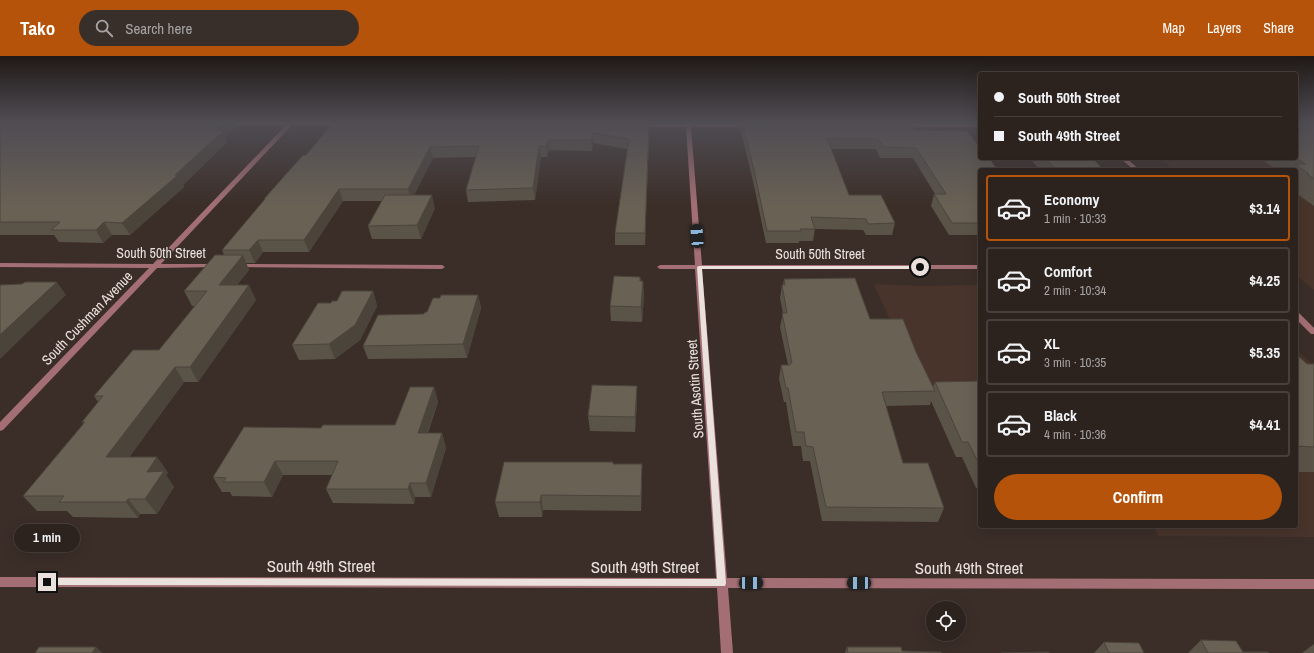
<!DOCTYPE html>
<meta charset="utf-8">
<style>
body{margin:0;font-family:"Archivo Narrow",sans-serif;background:#382f2b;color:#f1f3f6;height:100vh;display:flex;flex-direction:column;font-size:15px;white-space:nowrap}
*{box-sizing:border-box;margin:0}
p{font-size:13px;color:#a6a4a4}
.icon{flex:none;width:22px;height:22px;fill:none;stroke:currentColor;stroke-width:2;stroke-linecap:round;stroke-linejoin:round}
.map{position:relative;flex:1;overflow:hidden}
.sheet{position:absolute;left:978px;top:112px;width:320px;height:360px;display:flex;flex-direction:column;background:#2c221e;border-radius:4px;box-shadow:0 4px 16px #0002,0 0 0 1px #483f3c}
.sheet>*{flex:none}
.guide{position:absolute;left:978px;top:16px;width:320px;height:88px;border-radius:4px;box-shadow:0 4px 16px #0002,0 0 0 1px #483f3c;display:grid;align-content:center;height:88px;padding:0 16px;background:#2c221e}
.tools{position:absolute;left:926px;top:545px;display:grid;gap:8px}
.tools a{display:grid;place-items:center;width:40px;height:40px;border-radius:50%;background:#2c221e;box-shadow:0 4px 16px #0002,0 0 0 1px #483f3c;font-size:20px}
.end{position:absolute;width:18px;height:18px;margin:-9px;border:5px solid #eae1dd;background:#111;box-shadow:0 0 0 2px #111}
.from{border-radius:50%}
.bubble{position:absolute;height:28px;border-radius:14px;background:#2c221e;box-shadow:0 4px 16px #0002,0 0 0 1px #483f3c;font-size:13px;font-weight:700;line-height:28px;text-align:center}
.car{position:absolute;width:12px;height:24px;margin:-12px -6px;border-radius:5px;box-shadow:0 0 3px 1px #0007;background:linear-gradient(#222 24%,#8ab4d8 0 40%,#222 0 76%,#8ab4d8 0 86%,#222 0)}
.guide b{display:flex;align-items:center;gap:14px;height:38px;font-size:15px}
.guide b+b{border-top:1px solid #483f3c}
.guide i{width:10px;height:10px;background:#f1f3f6}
ul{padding:7px 0 0;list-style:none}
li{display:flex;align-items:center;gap:12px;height:66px;margin:0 8px 6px;padding:0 8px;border:2px solid #483f3c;border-radius:4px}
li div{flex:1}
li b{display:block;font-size:15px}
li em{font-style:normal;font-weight:700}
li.current{border-color:#b45309}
li>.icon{width:36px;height:36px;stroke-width:1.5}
.button{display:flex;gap:8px;margin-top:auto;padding:8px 16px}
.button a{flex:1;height:46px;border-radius:24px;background:#b45309;color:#fff;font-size:16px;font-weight:700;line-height:46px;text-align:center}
header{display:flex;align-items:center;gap:24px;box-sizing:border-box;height:56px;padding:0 20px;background:#b45309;color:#fff}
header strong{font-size:19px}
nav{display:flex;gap:22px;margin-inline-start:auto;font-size:14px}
.search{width:280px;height:36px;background:#382f2b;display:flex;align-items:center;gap:10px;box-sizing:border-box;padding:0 14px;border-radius:22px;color:#a6a4a4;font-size:15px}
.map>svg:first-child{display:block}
</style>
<header>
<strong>Tako</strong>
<div class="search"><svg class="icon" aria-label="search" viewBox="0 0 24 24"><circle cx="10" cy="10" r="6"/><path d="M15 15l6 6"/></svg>Search here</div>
<nav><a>Map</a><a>Layers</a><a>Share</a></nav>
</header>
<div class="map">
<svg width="1314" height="597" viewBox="0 0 1314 597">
<rect width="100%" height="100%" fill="#3b2e28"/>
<!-- built -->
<g fill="#48342b">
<polygon points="1314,66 1314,234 1296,219 1296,114 1174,114 1160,102 1296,102"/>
<polygon points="874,228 921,230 980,229 980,333 921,333"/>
<polygon points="1296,293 1314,310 1314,481 1159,480 1153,470 1296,470"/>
</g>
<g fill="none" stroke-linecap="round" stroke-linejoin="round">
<!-- minor -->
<g fill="#a36f74" fill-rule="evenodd">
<polygon points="223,66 343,66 346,68 343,70 292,69 161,208 217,208 219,209 220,210 219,211 157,212 3,374 0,375 0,366 149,212 0,211 0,207 153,208 286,69 225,69 223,68"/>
<polygon points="686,66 691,66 691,67 751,67 754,69 751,71 691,71 702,209 980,209 980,213 702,213 727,522 1314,523 1314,533 728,532 733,597 721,597 717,532 0,531 0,521 716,522 695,213 660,213 657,211 660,209 695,209 686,71 639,71 636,69 639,67 686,67"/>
<polygon points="980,67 980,71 903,71 900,69 903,67"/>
<polygon points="237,208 442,209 445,211 442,213 235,211 234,210 235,209"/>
</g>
<!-- tertiary -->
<g fill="#a36f74" fill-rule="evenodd">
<polygon points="1120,102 1126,102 1140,114 1134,114"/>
<polygon points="1296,257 1299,257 1314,272 1314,278 1311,278 1296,263"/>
</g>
</g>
<!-- wall -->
<g fill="#5a5348">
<polygon points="0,66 235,66 237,70 225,81 227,86 183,129 184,131 130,179 112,179 103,187 59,186 54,179 0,179"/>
<polygon points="334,66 646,66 646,68 649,68 649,79 645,189 615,189 615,177 627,93 593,87 592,95 549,94 547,101 541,101 535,144 468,146 466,134 476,101 433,102 414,139 435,152 421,183 372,183 368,170 382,145 343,145 309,196 263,196 255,207 246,207 249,214 237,229 256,244 198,326 184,326 129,401 157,401 168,417 166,419 174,431 157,458 140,458 138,462 73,461 67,455 37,455 23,440 83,368 82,366 98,346 94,340 159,294 195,250 192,250 184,235 224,199 222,194 264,144 264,143 306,99"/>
<polygon points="740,66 911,66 915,74 980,114 980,179 949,179 931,150 934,138 935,138 913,102 880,102 876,93 831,93 849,139 895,167 892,179 866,179 863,174 815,173 813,185 799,185 799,187 766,187 753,125 740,72"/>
<polygon points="1296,66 1314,66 1314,150 1296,137 1296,114 1277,114 1260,102 1296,102"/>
<polygon points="1029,102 1092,102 1104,114 1040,114"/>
<polygon points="640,221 641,225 643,225 644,240 642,266 611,265 610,250"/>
<polygon points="784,223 870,263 916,296 933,331 935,326 980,325 980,432 976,432 962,401 956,401 931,345 930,349 886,350 903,407 944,452 938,466 822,465 810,405 803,405 801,390 793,390 786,346 784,346 779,323 781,309 788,309 780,271 783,257 780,242 782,229 783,229"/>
<polygon points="373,235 377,250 360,284 335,303 299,304 292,289 337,245"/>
<polygon points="478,239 481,252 467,302 368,303 363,290 427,256 440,242"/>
<polygon points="1296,298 1307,308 1314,308 1314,416 1296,416"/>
<polygon points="434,331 438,346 428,377 442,377 446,392 431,441 415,441 414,448 333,447 326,433 332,419 283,419 272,441 232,440 230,436 222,436 213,421 321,372 395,369"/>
<polygon points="637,345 635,376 590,375 588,360"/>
<polygon points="613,408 642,423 641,455 543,454 542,461 499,461 495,446"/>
<polygon points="1201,584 1243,596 1269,597 1188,597"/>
<polygon points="1104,586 1144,597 1094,597"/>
<polygon points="1314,588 1314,597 1302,597"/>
<polygon points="847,591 902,595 942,597 845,597"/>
</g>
<!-- shaded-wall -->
<g fill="#4a443b">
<polygon points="224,66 235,66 237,70 225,81 227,86 183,129 184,131 130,179 122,167 175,119 215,75"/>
<polygon points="649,68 649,79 645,189 645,177"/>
<polygon points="593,77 593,87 592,95 591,84"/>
<polygon points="548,84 549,94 547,101 546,90"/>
<polygon points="539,90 541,101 535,144 533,132"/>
<polygon points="430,91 433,102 411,145 408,133"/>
<polygon points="339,133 343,145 309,196 304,184"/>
<polygon points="432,139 435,152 421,183 417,169"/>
<polygon points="104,166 112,179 103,187 96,174"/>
<polygon points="258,184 263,196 255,207 249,194"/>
<polygon points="243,199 249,214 226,243 219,229"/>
<polygon points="643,225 644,240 642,266 641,251"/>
<polygon points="57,226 66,239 0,303 0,279"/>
<polygon points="249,229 256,244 198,326 190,311"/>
<polygon points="373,235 377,250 360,284 335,303 329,288"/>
<polygon points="478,239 481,252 467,302 463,288"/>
<polygon points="175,311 184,326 118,417 106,401"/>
<polygon points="637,330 637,345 635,376 635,361"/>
<polygon points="434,331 438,346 422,391 418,377"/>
<polygon points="442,377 446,392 431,441 426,427"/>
<polygon points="157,401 168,417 166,419 174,431 157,458 145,443 147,416"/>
<polygon points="275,405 283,419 272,441 264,426"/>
<polygon points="642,408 642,423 641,455 641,440"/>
<polygon points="410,427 415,441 414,448 408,433"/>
<polygon points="541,439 543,454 542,461 540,446"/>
<polygon points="128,443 140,458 138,462 126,446"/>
<polygon points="96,591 103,597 92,597"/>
</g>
<!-- building -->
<g fill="#696154" stroke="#4a443b">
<polygon points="0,66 224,66 215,75 223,75 175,119 178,119 122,167 104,166 96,174 51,174 60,166 0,166 0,91 1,90 0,90"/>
<polygon points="334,66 646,66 646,68 649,68 645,177 615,177 629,83 593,77 591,84 548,84 546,90 539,90 533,132 466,134 479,90 430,91 408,133 339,133 304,184 258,184 249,194 222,194 265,143 264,143 303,99 306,99"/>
<polygon points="742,66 911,66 915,74 967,75 980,91 980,102 989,102 998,114 980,114 980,167 952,167 934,138 946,138 916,92 883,91 878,83 827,82 849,139 881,139 895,167 868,168 866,163 811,161 815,173 800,173 801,175 767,175 754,114"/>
<polygon points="1296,66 1314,66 1314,123 1307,118 1309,118 1295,108 1306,108 1296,102"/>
<polygon points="1045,102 1092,102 1104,114 1056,114"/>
<polygon points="385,139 432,139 417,169 368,170"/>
<polygon points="215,199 243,199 219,229 249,229 190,311 175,311 106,401 157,401 147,416 164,415 145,443 128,443 126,446 59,446 64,440 23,440 85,366 82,366 103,340 94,340 133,294 159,294 207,235 184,235"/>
<polygon points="614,220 640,221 640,225 643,225 641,251 610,250"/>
<polygon points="855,222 870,263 903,263 916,296 935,335 882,336 903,407 928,407 944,452 826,451 813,391 806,390 804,376 796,376 788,332 786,332 781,309 790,309 790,307 792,307 782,257 787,257 782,229 785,229 784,223"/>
<polygon points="25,226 57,226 0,279 0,229 22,228"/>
<polygon points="342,235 373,235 355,269 329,288 292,289 318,247 331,247 332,245 337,245"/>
<polygon points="441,239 478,239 463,288 363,290 378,259 424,258 425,256 427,256 433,242 440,242"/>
<polygon points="1296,298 1307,308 1314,308 1314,391 1296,390"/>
<polygon points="980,325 980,410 968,386 962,386 935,326"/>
<polygon points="592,329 637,330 635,361 588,360"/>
<polygon points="410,331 434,331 418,377 442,377 426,427 410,427 408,433 326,433 338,405 275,405 264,426 223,426 226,422 213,421 244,371 321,372 323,369 395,369"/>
<polygon points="504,406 613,406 613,408 642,408 641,440 541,439 540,446 495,446"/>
<polygon points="1201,584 1236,585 1243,596 1268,596 1269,597 1208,597"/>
<polygon points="1104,586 1139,587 1144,597 1109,597"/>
<polygon points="39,591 96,591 92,597 35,597"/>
<polygon points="847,591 901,591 902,595 941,596 942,597 848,597"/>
<polygon points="1049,596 1049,597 1001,597"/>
</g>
<!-- sky -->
<linearGradient id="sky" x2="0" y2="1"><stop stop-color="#201916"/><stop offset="0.44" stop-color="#4f4c53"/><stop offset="1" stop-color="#4f4c53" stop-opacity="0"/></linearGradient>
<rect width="1314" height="150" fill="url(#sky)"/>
<!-- route -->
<polygon fill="#eae1dd" points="699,210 920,210 922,211 920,213 702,213 726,527 725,530 44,529 43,526 44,523 47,522 717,523 697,211"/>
<g text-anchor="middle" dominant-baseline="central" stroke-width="3" stroke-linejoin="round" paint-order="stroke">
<!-- street labels -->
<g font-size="14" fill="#eae1dd" stroke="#3b2e28">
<text x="161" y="197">South 50th Street</text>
<text x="820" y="198">South 50th Street</text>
<text transform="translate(87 262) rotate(-46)">South Cushman Avenue</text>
<text transform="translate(695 333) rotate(-94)">South Asotin Street</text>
</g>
<!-- near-street labels -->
<g font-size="17" fill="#eae1dd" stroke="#3b2e28">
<text x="321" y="509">South 49th Street</text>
<text x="645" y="510">South 49th Street</text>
<text x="969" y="511">South 49th Street</text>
</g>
</g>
</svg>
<div class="tools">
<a><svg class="icon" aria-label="locate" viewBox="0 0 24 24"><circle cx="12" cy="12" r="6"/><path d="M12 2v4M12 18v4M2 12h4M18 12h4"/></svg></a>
</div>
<i class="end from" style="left:920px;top:211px"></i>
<i class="end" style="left:47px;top:526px"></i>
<div class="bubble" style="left:14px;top:468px;width:66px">1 min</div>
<i class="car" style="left:697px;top:180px;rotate:356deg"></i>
<i class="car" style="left:751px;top:527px;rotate:90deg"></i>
<i class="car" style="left:859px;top:527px;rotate:270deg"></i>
<div class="guide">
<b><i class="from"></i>South 50th Street</b>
<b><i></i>South 49th Street</b>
</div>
<section class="sheet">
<ul>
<li class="current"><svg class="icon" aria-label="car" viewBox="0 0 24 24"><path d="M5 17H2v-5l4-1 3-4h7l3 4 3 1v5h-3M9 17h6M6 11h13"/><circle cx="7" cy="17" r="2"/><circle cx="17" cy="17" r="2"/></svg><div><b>Economy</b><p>1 min · 10:33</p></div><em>$3.14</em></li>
<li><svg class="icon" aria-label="car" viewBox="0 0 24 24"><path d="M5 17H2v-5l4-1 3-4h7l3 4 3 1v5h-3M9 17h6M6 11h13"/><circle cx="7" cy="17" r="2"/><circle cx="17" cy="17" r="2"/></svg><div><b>Comfort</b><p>2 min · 10:34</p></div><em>$4.25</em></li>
<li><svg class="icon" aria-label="car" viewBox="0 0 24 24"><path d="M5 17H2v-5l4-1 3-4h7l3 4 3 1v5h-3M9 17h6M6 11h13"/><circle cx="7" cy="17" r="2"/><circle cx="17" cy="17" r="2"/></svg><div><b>XL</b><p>3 min · 10:35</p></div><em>$5.35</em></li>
<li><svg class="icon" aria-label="car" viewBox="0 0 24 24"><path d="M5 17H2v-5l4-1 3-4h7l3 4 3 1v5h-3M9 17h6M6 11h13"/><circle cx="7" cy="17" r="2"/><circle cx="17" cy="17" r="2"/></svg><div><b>Black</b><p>4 min · 10:36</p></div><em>$4.41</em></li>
</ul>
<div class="button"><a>Confirm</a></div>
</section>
</div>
